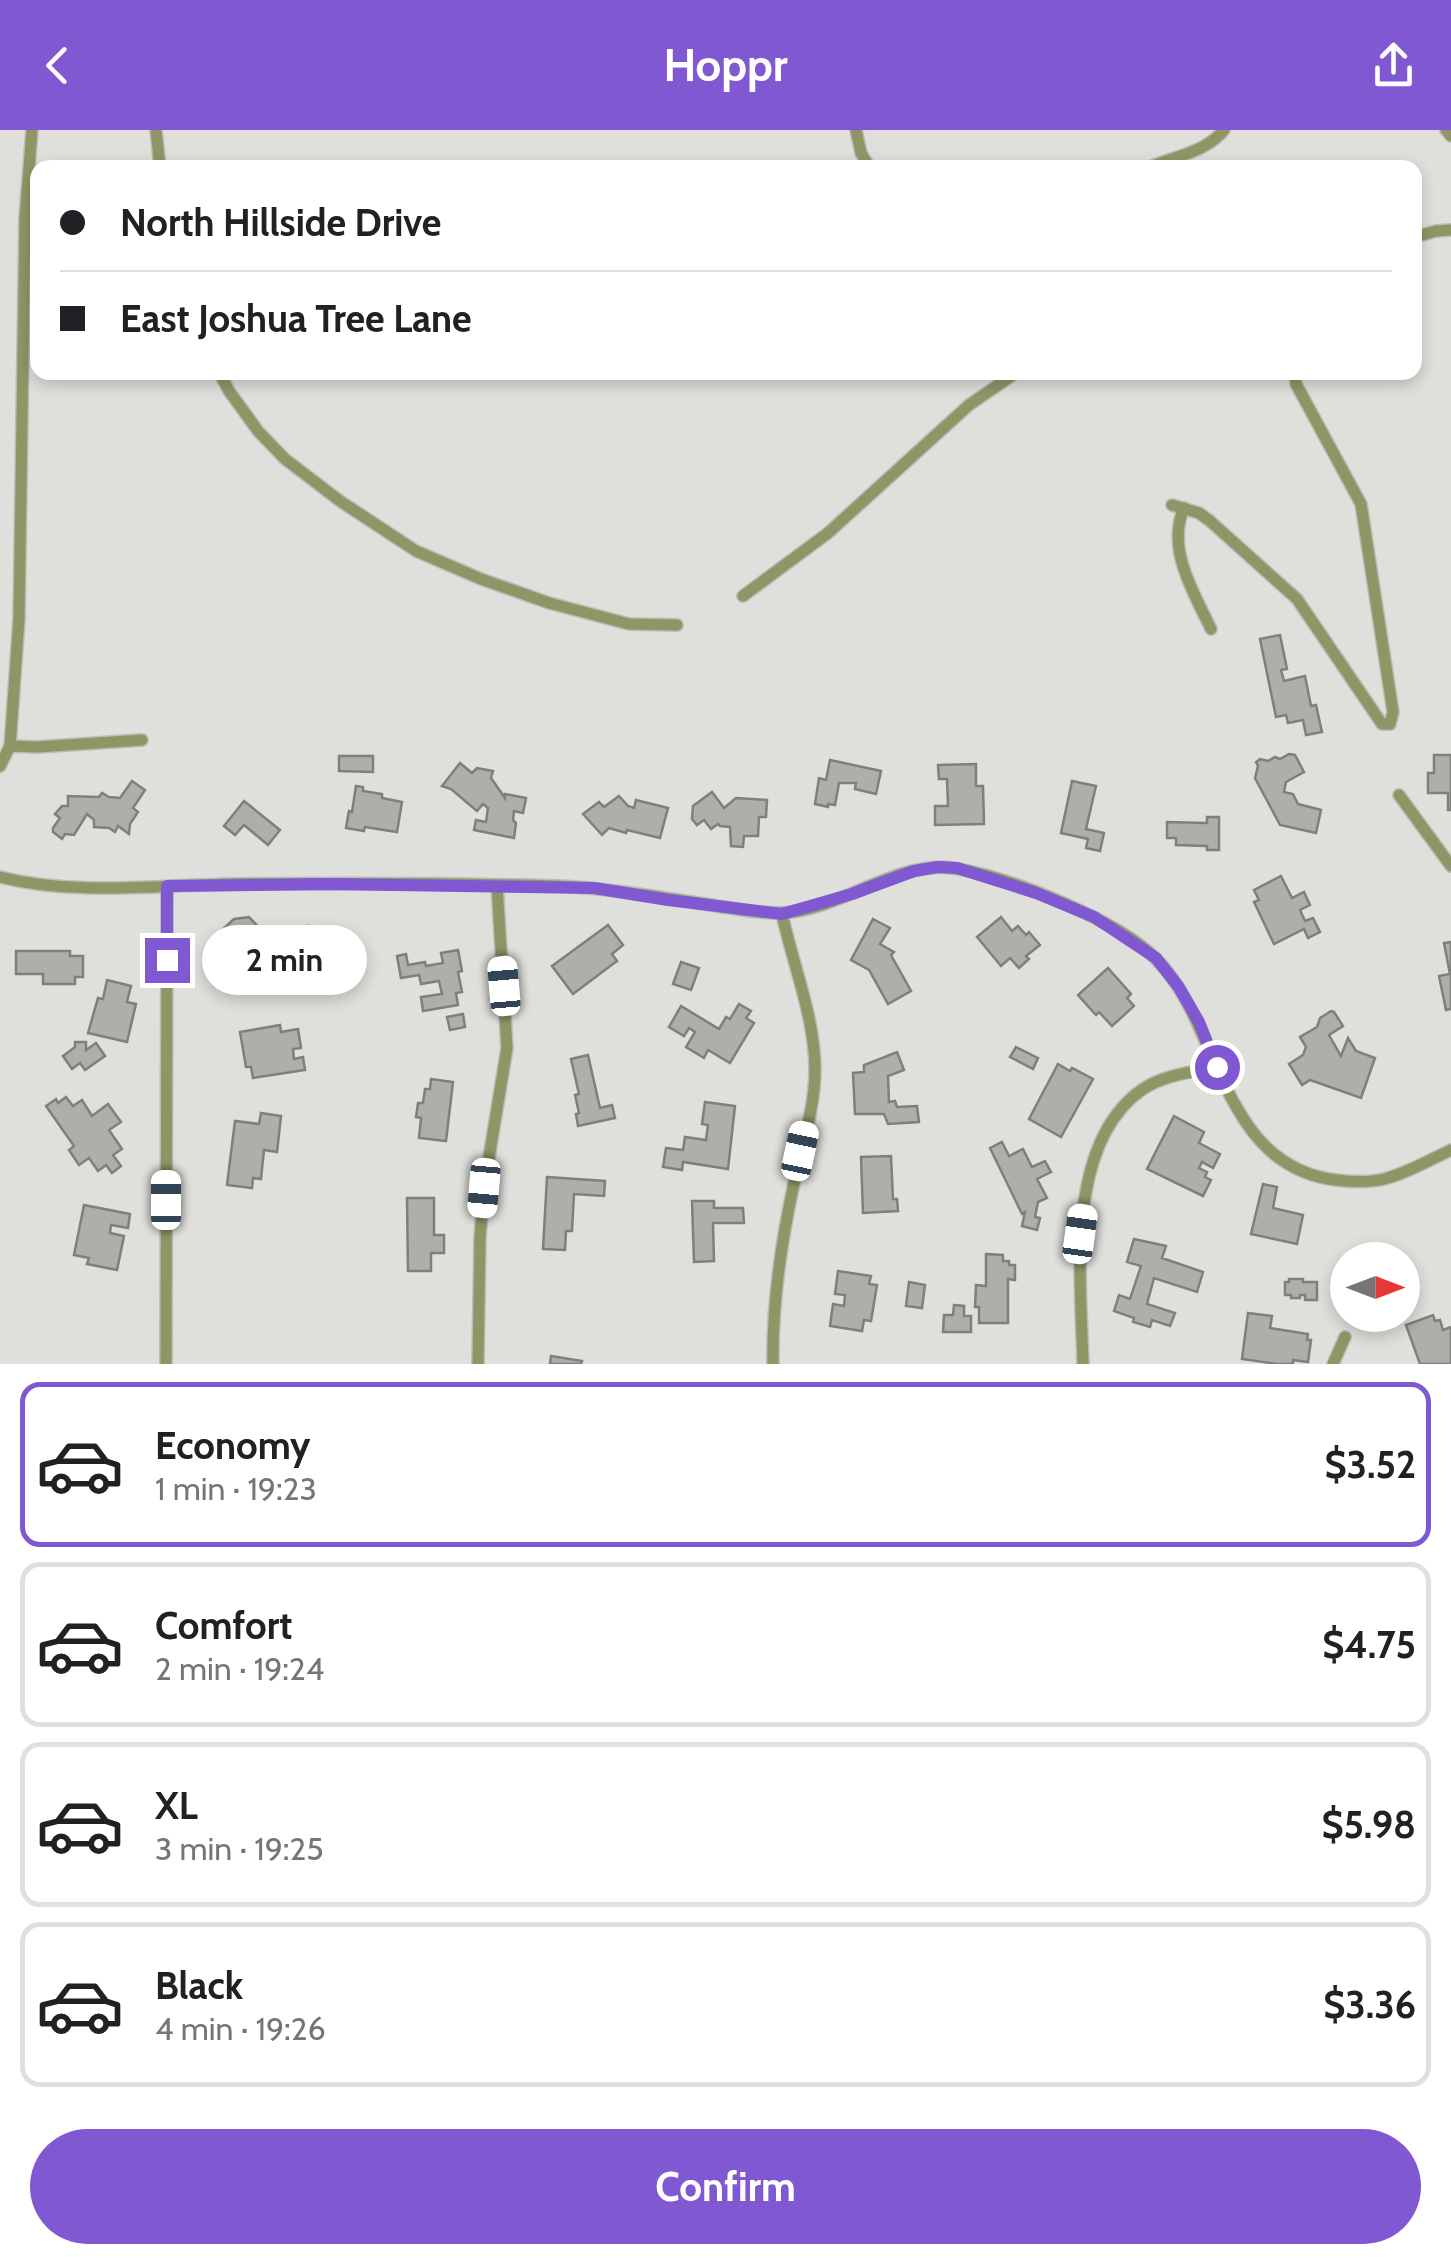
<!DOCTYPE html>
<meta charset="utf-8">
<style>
body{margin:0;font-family:Cabin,sans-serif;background:#f6f6f6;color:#202124;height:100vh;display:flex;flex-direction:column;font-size:38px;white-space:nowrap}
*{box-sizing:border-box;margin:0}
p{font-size:32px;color:#757577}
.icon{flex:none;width:55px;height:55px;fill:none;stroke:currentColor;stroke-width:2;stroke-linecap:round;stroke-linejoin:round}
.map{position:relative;height:1234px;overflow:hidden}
.panel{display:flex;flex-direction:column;background:#fff;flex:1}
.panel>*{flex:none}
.banner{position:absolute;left:30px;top:30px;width:1392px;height:220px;border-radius:20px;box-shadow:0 5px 15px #0003;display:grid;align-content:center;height:220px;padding:0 30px;background:#fff}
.needle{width:65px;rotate:90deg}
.fabs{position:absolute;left:1330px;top:1112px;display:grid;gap:20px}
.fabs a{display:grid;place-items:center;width:90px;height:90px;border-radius:50%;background:#fff;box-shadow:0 5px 15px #0003;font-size:50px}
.end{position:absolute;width:45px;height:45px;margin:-22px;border:12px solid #8058d1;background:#fff;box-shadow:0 0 0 5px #fff}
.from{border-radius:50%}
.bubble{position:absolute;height:70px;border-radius:35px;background:#fff;box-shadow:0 5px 15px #0003;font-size:32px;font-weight:700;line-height:70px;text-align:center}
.car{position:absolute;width:30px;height:60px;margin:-30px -15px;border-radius:12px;box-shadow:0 0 8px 2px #0007;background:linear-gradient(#fff 24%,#345 0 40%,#fff 0 76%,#345 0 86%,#fff 0)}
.banner b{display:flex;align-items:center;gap:35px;height:95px;font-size:38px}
.banner b+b{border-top:2px solid #e0e0e0}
.banner i{width:25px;height:25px;background:#202124}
ul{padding:18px 0 0;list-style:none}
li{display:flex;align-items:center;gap:30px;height:165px;margin:0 20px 15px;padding:0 10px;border:5px solid #e0e0e0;border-radius:20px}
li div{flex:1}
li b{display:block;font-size:38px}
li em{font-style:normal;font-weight:700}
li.active{border-color:#8058d1}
li>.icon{width:90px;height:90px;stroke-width:1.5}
.action{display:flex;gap:20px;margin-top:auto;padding:20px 30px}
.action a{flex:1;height:115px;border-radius:60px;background:#8058d1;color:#fff;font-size:40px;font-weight:700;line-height:115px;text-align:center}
header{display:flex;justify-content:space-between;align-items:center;height:130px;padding:0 30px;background:#8058d1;color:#fff;font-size:45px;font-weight:700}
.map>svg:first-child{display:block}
</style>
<header><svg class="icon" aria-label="back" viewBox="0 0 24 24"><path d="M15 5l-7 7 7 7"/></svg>Hoppr<svg class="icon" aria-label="share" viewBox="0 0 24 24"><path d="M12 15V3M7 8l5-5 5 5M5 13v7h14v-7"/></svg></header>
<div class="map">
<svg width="1451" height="1234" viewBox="0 0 1451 1234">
<rect width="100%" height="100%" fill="#dfe0db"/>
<!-- building -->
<g fill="#aeafaa" stroke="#7f807b" stroke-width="2.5">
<polygon points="1280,505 1287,539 1281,540 1284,551 1305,546 1311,576 1316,575 1322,602 1306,605 1303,590 1288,593 1286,585 1276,587 1260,509"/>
<polygon points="1289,624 1295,625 1304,642 1286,652 1284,662 1293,664 1298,674 1321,680 1316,703 1280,695 1255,648 1258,636 1256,632 1260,629 1268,631 1275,627 1280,629"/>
<polygon points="1434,625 1451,625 1451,680 1448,680 1448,663 1428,663 1428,643 1434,643"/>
<polygon points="339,626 373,626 373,642 339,641"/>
<polygon points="830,630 881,641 876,664 855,659 856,653 839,653 835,675 828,674 828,677 815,674 819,648 826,650"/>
<polygon points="460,633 472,643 477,638 493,641 491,648 505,668 505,664 526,668 523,683 514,681 513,690 516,693 514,708 474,700 476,690 486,692 488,678 483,674 477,681 451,659 442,656"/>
<polygon points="976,634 976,656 983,656 984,694 935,695 935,676 948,676 947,649 939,649 938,635"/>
<polygon points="132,651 145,660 133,678 138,682 130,694 129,704 118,696 115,702 109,698 94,697 94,690 87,684 74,705 65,704 62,709 53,702 53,698 60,688 55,684 62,676 68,676 68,666 99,667 102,663 109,667 120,668"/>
<polygon points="1072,651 1096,656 1086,699 1104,703 1100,721 1086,718 1088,709 1061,703"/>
<polygon points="356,656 363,657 363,661 382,664 382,668 402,672 397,702 365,697 364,701 346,698 349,681 352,682"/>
<polygon points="712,662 724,678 736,668 767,670 766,687 759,687 758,706 744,706 743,717 731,716 730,697 720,696 718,694 711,699 704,690 697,695 692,689 693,676"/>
<polygon points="619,666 628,676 634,678 636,670 668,678 660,708 627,700 626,703 609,698 602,705 583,684 599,672 604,677"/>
<polygon points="244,671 280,700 268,715 244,695 235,705 224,696"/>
<polygon points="1207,687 1219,687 1219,720 1207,720 1207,716 1176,715 1176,708 1167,708 1167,692 1207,693"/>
<polygon points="1281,746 1292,768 1304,762 1310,775 1300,780 1305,791 1313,788 1320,802 1308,808 1304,799 1274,814 1254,772 1259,770 1254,760"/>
<polygon points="249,787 269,808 287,805 294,798 309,796 312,819 305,820 306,829 249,833 246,814 242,810 237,816 222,800 234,789"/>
<polygon points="1001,787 1012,801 1018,796 1026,805 1029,802 1040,815 1026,826 1029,829 1019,838 1010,828 1001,836 977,807"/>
<polygon points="873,789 890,798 880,814 894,822 891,825 911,861 888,874 869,840 851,830"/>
<polygon points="608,795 623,815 612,824 617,831 573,864 552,836"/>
<polygon points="1451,812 1451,879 1446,880 1439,846 1450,844 1444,813"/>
<polygon points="458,820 462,841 458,842 462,862 456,863 458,875 423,881 421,867 442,864 439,851 421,854 419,845 401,848 397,826 406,824 408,835 425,832 426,836 443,833 441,823"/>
<polygon points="16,821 70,821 70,826 83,826 83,847 75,847 75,854 43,854 43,844 16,844"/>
<polygon points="681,832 699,838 691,860 673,854"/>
<polygon points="1108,838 1131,864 1127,868 1134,876 1112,896 1099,882 1096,885 1078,865"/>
<polygon points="107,850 131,856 127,872 136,874 127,912 88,903 98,868 103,869"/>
<polygon points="739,874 751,881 746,888 754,893 730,933 708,920 704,928 686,917 695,902 689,898 684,906 669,897 681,876 719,899 726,887 730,889"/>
<polygon points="1331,881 1334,882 1343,896 1329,905 1341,926 1348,908 1356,921 1375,928 1361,968 1310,950 1302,955 1289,934 1303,925 1306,917 1300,907 1317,897 1320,888"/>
<polygon points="463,884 465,897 450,900 447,887"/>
<polygon points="280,895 281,902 298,899 301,918 293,919 294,929 303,927 305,940 253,948 251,937 246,937 240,902"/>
<polygon points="75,912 86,912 86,920 96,913 105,926 85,940 80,933 72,939 63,926 75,917"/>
<polygon points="1016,917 1038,928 1033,939 1010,927"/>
<polygon points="897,922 904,940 888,946 889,972 895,971 897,977 917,976 919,992 888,994 884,984 855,984 853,943 864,942 864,935"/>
<polygon points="588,925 600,978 612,975 615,988 578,996 576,984 579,983 575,965 579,964 571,929"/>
<polygon points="1058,934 1070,941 1072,938 1093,949 1061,1007 1029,989"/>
<polygon points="431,949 453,952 446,1011 419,1008 421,988 416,987 418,973 423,973 425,959 430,959"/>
<polygon points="66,967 73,976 82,970 92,986 108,974 121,992 109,1000 122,1019 113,1025 121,1036 112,1043 106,1035 98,1041 89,1028 79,1035 69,1020 74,1016 46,976 56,969 58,973"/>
<polygon points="705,972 735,976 728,1039 683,1032 682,1040 663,1037 666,1018 683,1020 685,1007 706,1010 708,995 702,994"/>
<polygon points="261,983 281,986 277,1022 264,1020 261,1049 253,1048 252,1058 227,1055 235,991 259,994"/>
<polygon points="1174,986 1204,1002 1199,1013 1220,1024 1213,1038 1202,1032 1199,1038 1207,1042 1205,1047 1211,1050 1203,1066 1147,1039"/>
<polygon points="1002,1012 1009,1026 1023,1019 1032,1037 1045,1031 1051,1042 1037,1049 1047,1068 1038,1072 1035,1087 1040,1088 1037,1100 1022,1096 1025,1082 1022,1084 990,1018"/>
<polygon points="891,1026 893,1069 897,1069 898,1081 863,1083 861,1027"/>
<polygon points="547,1047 605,1051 604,1066 574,1064 572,1101 566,1101 565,1120 543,1119"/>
<polygon points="1263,1054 1277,1057 1273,1078 1303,1085 1297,1114 1251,1104"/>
<polygon points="407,1068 434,1068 434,1105 444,1105 444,1123 431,1123 431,1141 408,1141"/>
<polygon points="692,1071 714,1071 714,1078 743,1078 744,1093 713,1093 714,1131 694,1132"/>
<polygon points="84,1075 130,1084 128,1098 111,1095 110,1103 124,1106 117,1140 87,1134 89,1128 74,1125"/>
<polygon points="1134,1109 1166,1116 1162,1128 1203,1142 1197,1162 1154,1148 1147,1174 1175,1183 1170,1196 1152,1190 1150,1197 1133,1192 1134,1188 1114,1181 1119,1165 1130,1169 1141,1136 1127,1132"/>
<polygon points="986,1124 1003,1125 1003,1131 1009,1131 1009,1135 1015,1135 1015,1150 1008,1149 1008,1193 979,1193 979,1177 975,1177 976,1155 986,1156"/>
<polygon points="838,1141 871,1146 869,1154 877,1155 871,1191 864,1190 862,1201 830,1196 833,1174 844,1176 845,1165 835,1164"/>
<polygon points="1289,1149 1303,1149 1303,1152 1317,1152 1317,1170 1305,1170 1305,1165 1300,1165 1300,1168 1291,1168 1291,1165 1285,1165 1285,1152 1289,1152"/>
<polygon points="909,1152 925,1155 922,1178 906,1176"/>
<polygon points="954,1175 964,1176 964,1186 971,1186 971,1202 943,1202 944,1185 953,1185"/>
<polygon points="1248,1183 1272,1186 1270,1198 1308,1204 1307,1210 1311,1210 1308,1232 1293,1230 1293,1234 1278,1234 1242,1229"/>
<polygon points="1433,1185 1435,1191 1440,1190 1443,1200 1451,1197 1451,1234 1420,1234 1406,1195"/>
<polygon points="551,1226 582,1231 581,1234 550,1234"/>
</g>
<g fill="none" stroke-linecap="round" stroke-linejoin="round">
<defs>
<g id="minor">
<polyline points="156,0 160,38"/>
<polyline points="856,0 861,23 870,38"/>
<polyline points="1446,0 1451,6"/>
<path d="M1148,38C1174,26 1205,23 1224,0"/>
<polyline points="1415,107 1436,101 1451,100"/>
<polyline points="219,242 229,261 258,301 285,329 340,371 416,421 481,449 549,473 629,494 677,495"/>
<polyline points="1172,375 1199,383 1210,391 1297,469 1382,594 1390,594 1393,582 1361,374 1296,254 1295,242"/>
<path d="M1184,378C1166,419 1194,463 1211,499"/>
<polyline points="743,466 828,403 969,275 1017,242"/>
<polyline points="10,616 19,489 25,89 32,0"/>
<polyline points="0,636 10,616 37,617 142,610"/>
<polyline points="1399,665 1451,736"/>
<path d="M0,747C76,766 156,755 233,754C341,753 449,753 557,756C610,758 664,768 717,776C738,779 760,784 781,783C841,781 899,727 959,739C1013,749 1118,790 1156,829C1185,858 1199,897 1215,934C1240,991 1269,1042 1336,1050C1352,1052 1368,1053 1384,1049C1408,1043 1429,1030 1451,1020"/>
<polyline points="166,1234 167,757"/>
<polyline points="478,1234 480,1107 484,1058 507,918 497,755"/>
<path d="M773,1234C772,1172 781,1113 794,1053C802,1016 815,977 815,940C815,888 793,835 782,784"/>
<path d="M1083,1234C1081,1151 1064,1013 1143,959C1164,945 1192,942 1217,937"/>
<polyline points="1333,1234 1345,1207"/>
</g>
</defs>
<!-- minor casing -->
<use href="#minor" stroke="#bbbcb7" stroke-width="14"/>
<!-- minor -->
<use href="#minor" stroke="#8f9666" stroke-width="11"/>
</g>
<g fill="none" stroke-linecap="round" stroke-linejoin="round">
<!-- route -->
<polyline stroke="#8058d1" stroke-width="12" points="167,830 167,756 328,754 594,758 668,770 782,784 852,764 914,741 938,737 957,738 1036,763 1094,787 1156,828 1178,856 1199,892 1217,937"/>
</g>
</svg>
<div class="fabs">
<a><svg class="needle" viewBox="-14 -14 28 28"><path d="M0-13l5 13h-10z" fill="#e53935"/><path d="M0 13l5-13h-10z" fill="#757577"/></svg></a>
</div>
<i class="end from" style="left:1217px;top:937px"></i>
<i class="end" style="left:167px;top:830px"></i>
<div class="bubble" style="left:202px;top:795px;width:165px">2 min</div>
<i class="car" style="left:504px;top:856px;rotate:355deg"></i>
<i class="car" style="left:800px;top:1021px;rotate:12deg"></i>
<i class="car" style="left:484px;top:1058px;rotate:185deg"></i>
<i class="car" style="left:166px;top:1070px;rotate:0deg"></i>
<i class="car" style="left:1080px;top:1104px;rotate:8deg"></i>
<div class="banner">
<b><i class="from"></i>North Hillside Drive</b>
<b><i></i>East Joshua Tree Lane</b>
</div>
</div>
<section class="panel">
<ul>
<li class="active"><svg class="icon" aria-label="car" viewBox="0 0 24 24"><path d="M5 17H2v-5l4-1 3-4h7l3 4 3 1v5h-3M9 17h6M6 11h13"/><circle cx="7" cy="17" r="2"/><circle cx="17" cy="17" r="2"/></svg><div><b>Economy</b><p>1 min · 19:23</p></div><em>$3.52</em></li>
<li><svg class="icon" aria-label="car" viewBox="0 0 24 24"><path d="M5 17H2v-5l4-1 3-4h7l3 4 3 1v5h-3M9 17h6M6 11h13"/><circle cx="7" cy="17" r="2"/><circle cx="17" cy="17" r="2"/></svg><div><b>Comfort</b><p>2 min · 19:24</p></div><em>$4.75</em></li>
<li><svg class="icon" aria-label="car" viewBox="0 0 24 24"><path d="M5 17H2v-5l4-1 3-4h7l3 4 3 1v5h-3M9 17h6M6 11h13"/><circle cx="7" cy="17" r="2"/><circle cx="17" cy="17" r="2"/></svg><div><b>XL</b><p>3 min · 19:25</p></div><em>$5.98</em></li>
<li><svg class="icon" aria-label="car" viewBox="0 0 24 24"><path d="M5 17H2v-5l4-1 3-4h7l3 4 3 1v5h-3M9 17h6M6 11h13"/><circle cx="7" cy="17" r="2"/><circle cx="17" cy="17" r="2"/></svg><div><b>Black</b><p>4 min · 19:26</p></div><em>$3.36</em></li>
</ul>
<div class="action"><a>Confirm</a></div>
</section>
